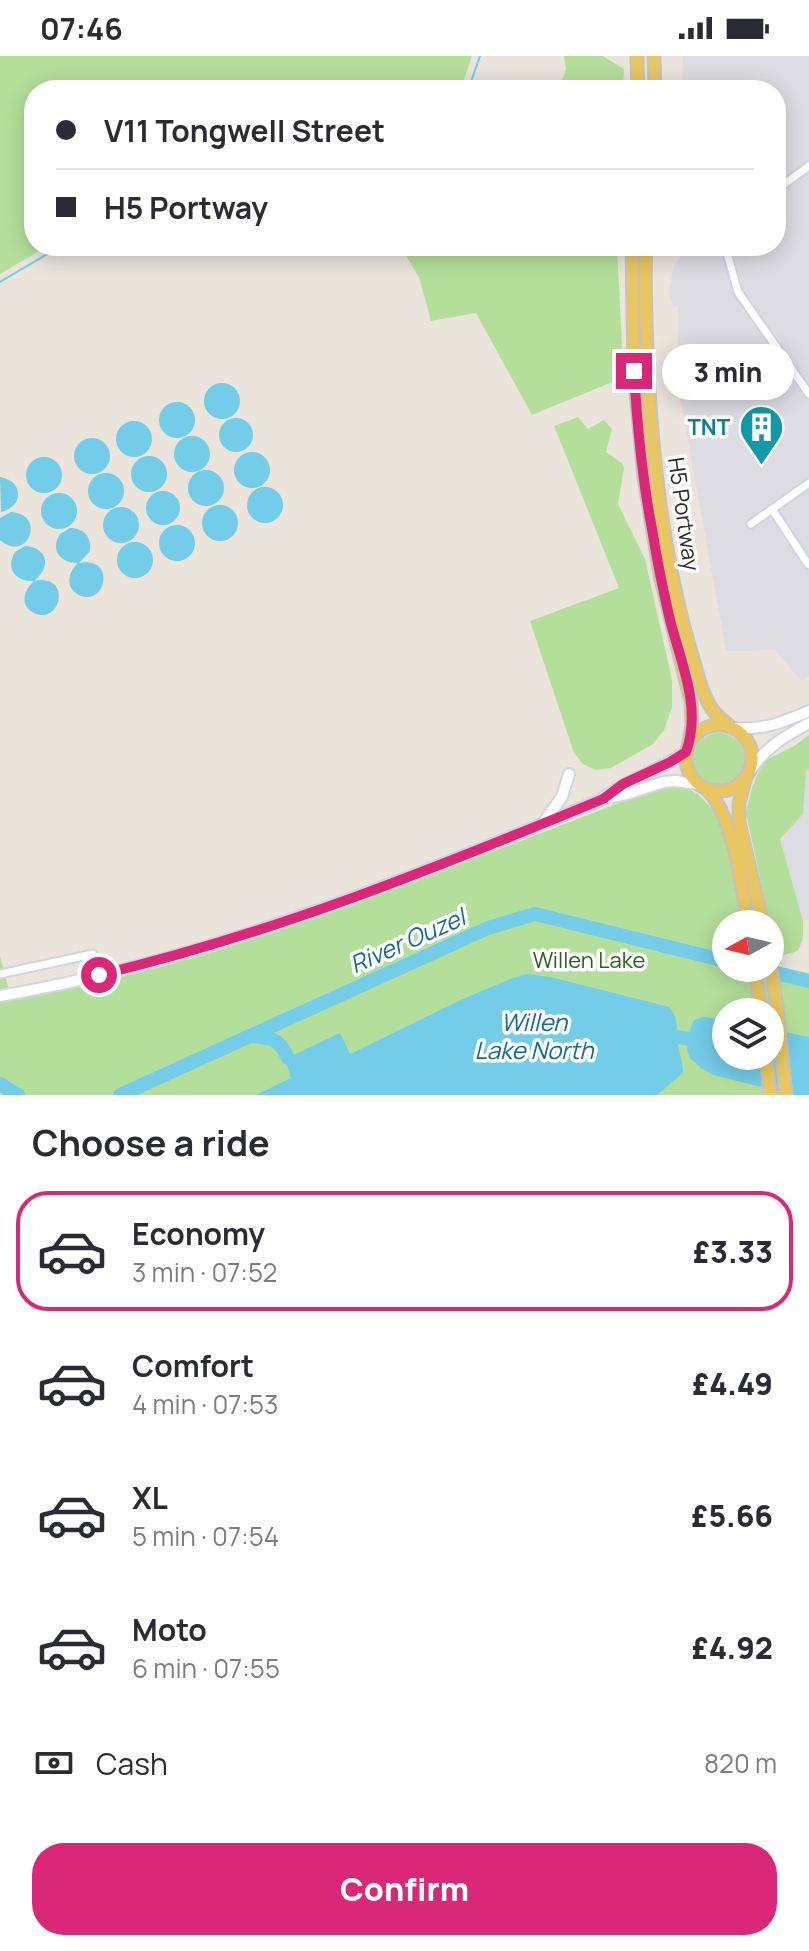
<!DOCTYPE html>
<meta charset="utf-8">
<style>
body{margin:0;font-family:Manrope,sans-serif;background:#f7f7f7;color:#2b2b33;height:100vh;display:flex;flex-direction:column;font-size:30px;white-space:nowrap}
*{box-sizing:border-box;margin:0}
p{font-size:26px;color:#7c7c81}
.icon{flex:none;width:44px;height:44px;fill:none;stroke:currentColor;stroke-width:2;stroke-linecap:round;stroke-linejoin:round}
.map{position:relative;height:1039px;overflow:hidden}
.side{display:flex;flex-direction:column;background:#fff;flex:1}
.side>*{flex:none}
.top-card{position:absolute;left:24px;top:24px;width:762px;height:176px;border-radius:32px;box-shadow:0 4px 20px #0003;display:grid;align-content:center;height:176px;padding:0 32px;background:#fff}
.needle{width:52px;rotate:262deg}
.tools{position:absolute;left:712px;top:854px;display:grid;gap:16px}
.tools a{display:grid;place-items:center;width:72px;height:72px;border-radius:50%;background:#fff;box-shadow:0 4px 20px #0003;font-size:40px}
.end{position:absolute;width:36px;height:36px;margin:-18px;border:10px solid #db2777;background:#fff;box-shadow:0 0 0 4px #fff}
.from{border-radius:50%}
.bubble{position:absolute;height:56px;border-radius:28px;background:#fff;box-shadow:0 4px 20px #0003;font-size:26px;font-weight:800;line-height:56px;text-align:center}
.top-card b{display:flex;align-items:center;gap:28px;height:76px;font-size:30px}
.top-card b+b{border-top:2px solid #e1e1e2}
.top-card i{width:20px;height:20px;background:#2b2b33}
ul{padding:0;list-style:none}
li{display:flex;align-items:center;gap:24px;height:120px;margin:0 16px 12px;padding:0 16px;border:4px solid transparent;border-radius:32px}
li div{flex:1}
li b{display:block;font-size:30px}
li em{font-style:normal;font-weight:800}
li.current{border-color:#db2777}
li>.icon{width:72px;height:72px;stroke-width:1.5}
h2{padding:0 32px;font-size:36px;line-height:96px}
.pay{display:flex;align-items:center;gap:20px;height:88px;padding:0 32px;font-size:30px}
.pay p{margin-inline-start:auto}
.primary-button{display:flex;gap:16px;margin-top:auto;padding:16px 32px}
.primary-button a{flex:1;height:92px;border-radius:32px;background:#db2777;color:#fff;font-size:32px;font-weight:800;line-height:92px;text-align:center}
.status{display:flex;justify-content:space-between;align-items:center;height:56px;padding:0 40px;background:#fff;direction:ltr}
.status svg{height:22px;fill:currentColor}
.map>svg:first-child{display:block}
</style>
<div class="status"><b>07:46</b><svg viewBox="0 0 49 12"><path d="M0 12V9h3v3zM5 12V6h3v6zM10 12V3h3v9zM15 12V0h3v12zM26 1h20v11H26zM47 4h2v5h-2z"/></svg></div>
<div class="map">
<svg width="809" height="1039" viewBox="0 0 809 1039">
<rect width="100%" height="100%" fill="#ebe4db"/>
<!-- industrial -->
<g fill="#dedce3">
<polygon points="683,0 809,0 809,620 801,625 775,594 726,595 681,346 678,292 678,251 674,251 669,239 673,212 684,196 684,190 776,190 776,34 682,34"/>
<polygon points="809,713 809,863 803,865 780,783 803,758 806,715"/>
</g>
<!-- green -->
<g fill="#b4df9a" fill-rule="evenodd">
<polygon points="0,0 472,0 464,24 455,34 34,34 34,190 48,190 0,218"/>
<polygon points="564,0 603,0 624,13 623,34 559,34 566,13"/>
<polygon points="400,190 617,190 623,310 619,320 610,327 532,359 476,257 431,265 419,221"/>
<polygon points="578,361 588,373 604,364 612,373 606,396 622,407 624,412 618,448 645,503 672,624 672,651 664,674 653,688 611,712 595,714 583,708 574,697 530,565 619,532 554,370"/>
<circle cx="719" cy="703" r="26"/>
<polygon points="809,679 809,713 806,715 803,758 780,783 803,865 803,882 798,895 777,901 746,757 752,731 764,705 794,690"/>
<path d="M673,730L684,731L698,738L727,769L748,868H726V912H755L809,925V1039H0V900L10,938L34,939L78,930L190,901L257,881L411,827L655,733ZM726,956H770V1000H726Z"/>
</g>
<!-- water -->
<g fill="#73cce8">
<circle cx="222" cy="345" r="18"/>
<circle cx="177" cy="364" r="18"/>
<circle cx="236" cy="379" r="17"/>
<circle cx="134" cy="383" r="18"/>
<circle cx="192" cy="398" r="18"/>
<circle cx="92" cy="400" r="18"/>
<circle cx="252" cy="414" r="18"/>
<circle cx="149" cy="418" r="18"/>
<circle cx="44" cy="419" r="18"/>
<circle cx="206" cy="432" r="18"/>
<circle cx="106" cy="435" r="18"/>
<path d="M0,421C24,425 24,451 1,456Z"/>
<circle cx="265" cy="449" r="18"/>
<circle cx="163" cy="452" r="17"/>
<circle cx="59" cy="455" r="18"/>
<circle cx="220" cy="467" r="18"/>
<circle cx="121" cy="469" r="18"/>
<path d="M11,456C47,458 28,508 0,484V462Z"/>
<circle cx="177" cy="487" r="18"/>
<path d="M70,472C84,472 92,481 90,495L79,507C117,499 106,552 79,539C64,531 69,515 78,507C60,507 50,494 60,478Z"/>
<circle cx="135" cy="504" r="18"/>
<path d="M25,490C49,492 51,512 34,525C72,516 62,570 34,557C19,549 24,534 34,525C16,526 5,513 15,496Z"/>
<path d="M527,918L550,921L669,951C680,963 676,976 678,990C680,1000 683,1007 683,1017L657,1039H256L291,1022L285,1003L340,977L350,998L463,943L510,923Z"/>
<polygon points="704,961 726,964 726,1000 770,1000 770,973 809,981 809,1039 794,1039 713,1019 701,1012 690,1002 687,994 690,974 694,964"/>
</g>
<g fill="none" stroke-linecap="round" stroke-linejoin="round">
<!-- stream -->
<g stroke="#73cce8" stroke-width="2">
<polyline points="468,34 480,0"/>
<polyline points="0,226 61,190"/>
</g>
<!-- river -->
<g stroke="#73cce8" stroke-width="14">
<polyline points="756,912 809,925"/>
<path d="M252,980C273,982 279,983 288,1002"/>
<polyline points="678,981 688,983"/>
<polyline points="0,1028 18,1039"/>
<polyline points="120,1039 488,872 535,858 726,905"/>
</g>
<defs>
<g id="street">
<polyline points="776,134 809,110"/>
<polyline points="725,190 738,236 809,338"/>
<polyline points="772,453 808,508"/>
<polyline points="751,468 809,427"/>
<polyline points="0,918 93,898 99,919"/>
</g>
<g id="secondary">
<path d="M733,672C764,674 781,667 809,655"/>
<path d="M751,714C765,691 786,680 809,667"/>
<path d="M604,741C630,723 660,713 686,696"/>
<polyline points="545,764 562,741 569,718"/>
<path d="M0,940C210,904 407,823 603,743L627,738L664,726L675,725L698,728"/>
</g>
<g id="primary">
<polyline points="637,0 638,34"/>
<polyline points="654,0 655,34"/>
<polyline points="632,190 634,315 644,421 660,519 691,646 692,669 689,686"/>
<path d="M646,190C644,225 646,259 647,294C651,395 662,499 691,596C697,615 701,637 712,653C717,660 723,665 730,670"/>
<circle cx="719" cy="702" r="33"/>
<polyline points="745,724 739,747 739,766 763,868"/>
<path d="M706,733C733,756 742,833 748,868"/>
<polyline points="770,905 777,951 786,1039"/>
<polyline points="755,912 761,956"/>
<polyline points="766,1000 770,1039"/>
</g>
</defs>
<!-- street casing -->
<use href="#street" stroke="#d1d4e1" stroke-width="11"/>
<!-- secondary casing -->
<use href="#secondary" stroke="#d1d4e1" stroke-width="14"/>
<!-- primary casing -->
<use href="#primary" stroke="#c3c3c3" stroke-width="15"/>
<!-- street -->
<use href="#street" stroke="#fff" stroke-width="7"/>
<!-- secondary -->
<use href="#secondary" stroke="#fff" stroke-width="10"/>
<!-- primary -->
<use href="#primary" stroke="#e9c662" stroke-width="11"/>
</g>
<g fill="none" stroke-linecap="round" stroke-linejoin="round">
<!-- route -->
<path stroke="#db2777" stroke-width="10" d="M99,919C273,878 438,811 603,743L623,728L670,706L686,696C702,652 681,607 670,564C663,534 657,504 652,473C642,421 637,368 634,315"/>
</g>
<!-- icons -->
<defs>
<symbol id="building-pin" viewBox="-11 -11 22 30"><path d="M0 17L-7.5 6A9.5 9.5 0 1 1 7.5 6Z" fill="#0f9aa8" stroke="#fff"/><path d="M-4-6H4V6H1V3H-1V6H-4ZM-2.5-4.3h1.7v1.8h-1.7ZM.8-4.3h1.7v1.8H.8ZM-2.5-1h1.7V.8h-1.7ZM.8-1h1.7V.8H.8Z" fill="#fff"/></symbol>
</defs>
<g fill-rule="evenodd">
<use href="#building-pin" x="736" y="346" width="51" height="69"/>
</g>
<g text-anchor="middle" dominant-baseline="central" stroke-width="7" stroke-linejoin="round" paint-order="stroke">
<!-- culture labels -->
<g font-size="22" font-weight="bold" fill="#0d838f" stroke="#fff" text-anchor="end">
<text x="730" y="371">TNT</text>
</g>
<!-- street labels -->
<g font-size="22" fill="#292929" stroke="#fff">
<text transform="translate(684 458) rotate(82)">H5 Portway</text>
</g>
<!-- park labels -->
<g font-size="22" fill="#2d621d" stroke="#fff">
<text x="589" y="904">Willen Lake</text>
</g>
<!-- water labels -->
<g font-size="24" font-style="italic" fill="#146a92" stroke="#fff">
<text transform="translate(407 884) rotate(-24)">River Ouzel</text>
<text x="534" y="965">Willen<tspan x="534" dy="28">Lake North</tspan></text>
</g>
</g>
</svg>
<div class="tools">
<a><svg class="needle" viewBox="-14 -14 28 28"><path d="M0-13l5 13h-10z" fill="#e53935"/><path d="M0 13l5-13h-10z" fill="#7c7c81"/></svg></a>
<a><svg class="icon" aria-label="layers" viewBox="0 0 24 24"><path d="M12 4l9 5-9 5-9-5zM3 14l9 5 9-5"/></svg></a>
</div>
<i class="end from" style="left:99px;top:919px"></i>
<i class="end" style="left:634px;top:315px"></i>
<div class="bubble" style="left:662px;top:288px;width:132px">3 min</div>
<div class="top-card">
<b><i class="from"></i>V11 Tongwell Street</b>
<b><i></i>H5 Portway</b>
</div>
</div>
<section class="side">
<h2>Choose a ride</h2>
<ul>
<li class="current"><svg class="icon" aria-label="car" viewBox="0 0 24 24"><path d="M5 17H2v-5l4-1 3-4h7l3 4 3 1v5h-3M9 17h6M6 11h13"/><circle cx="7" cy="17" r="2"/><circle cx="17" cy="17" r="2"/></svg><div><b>Economy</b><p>3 min · 07:52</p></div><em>£3.33</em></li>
<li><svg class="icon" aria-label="car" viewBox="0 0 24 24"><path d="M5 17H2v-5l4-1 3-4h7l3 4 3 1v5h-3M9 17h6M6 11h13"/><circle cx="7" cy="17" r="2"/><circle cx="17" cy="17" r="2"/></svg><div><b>Comfort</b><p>4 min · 07:53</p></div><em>£4.49</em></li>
<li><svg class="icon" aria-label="car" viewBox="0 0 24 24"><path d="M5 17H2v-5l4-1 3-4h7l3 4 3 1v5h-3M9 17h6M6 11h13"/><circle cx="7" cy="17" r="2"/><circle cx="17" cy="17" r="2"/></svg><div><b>XL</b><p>5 min · 07:54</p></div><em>£5.66</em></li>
<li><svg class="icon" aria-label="car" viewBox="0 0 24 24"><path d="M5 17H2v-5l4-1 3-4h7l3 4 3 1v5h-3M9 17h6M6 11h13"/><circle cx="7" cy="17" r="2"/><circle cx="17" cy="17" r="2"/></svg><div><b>Moto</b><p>6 min · 07:55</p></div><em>£4.92</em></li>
</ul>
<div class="pay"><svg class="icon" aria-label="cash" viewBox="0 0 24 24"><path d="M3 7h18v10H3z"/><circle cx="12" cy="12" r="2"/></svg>Cash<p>820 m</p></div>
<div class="primary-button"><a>Confirm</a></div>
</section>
